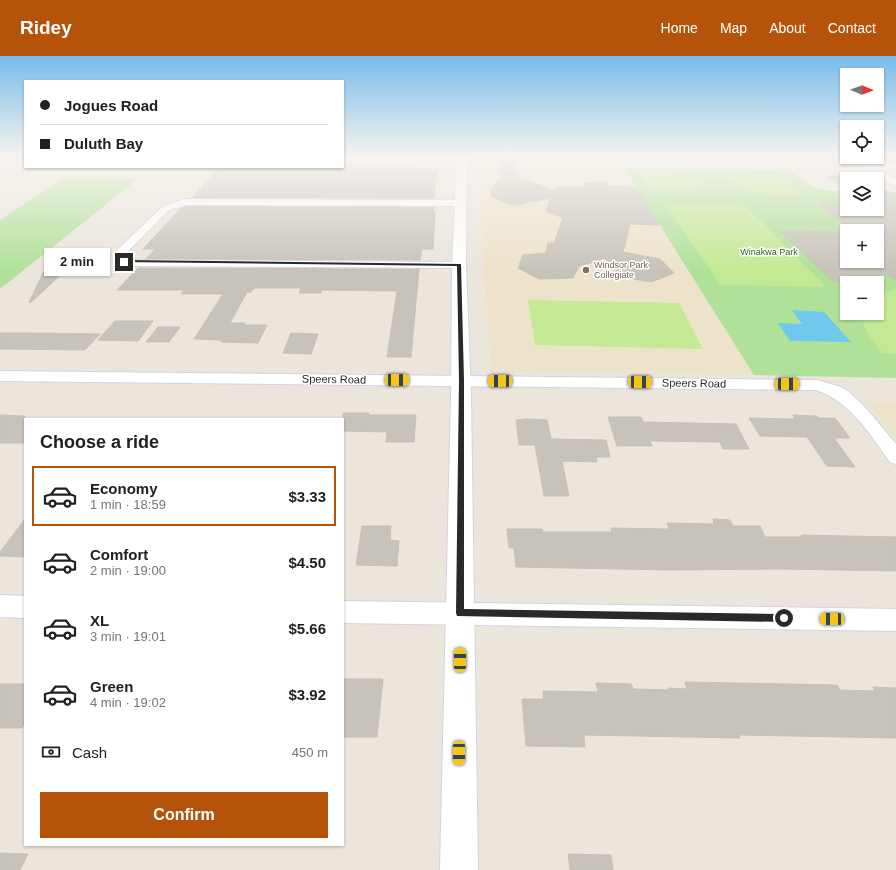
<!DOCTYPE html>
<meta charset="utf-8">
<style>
body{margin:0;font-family:Helvetica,sans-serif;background:#f2f2f2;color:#202124;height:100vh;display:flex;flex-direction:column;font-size:15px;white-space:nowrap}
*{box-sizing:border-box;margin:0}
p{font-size:13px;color:#757577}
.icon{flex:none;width:22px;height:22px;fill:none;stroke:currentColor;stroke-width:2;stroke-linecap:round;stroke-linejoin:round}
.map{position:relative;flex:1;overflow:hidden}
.side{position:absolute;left:24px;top:362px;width:320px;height:428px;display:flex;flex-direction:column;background:#fff;border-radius:0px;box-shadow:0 1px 3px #0004}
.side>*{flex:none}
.banner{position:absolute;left:24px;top:24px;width:320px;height:88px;border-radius:0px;box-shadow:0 1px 3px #0004;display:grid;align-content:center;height:88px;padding:0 16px;background:#fff}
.needle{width:26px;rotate:91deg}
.tools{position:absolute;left:840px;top:12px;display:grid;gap:8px}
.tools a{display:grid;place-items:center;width:44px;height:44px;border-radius:0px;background:#fff;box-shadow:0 1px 3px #0004;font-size:20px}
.end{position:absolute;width:18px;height:18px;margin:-9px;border:5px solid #292929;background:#fff;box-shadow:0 0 0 2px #fff}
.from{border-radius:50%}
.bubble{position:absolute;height:28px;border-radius:0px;background:#fff;box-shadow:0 1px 3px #0004;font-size:13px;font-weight:800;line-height:28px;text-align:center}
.car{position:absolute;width:12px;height:24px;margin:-12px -6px;border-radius:5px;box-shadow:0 0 3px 1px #0007;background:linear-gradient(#f5c518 24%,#345 0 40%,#f5c518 0 76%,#345 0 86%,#f5c518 0)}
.banner b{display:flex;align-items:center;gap:14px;height:38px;font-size:15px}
.banner b+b{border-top:1px solid #e0e0e0}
.banner i{width:10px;height:10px;background:#202124}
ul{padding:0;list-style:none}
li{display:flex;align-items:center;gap:12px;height:60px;margin:0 8px 6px;padding:0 8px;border:2px solid transparent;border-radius:0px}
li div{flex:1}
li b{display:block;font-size:15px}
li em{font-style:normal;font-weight:800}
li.current{border-color:#b45309}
li>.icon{width:36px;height:36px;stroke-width:1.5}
h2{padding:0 16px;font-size:18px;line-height:48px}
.pay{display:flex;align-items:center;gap:10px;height:44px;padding:0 16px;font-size:15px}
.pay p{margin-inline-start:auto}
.cta{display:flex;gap:8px;margin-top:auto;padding:8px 16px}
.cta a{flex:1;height:46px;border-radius:0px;background:#b45309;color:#fff;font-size:16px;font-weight:800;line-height:46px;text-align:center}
header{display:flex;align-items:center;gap:24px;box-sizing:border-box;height:56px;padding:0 20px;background:#b45309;color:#fff}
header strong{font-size:19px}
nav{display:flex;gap:22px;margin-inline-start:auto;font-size:14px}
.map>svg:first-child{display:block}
</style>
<header>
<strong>Ridey</strong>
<nav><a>Home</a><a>Map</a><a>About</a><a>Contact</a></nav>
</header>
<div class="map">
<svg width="896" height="814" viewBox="0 0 896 814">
<rect width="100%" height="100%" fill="#ebe5db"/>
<!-- education -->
<g fill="#ede3cb">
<polygon points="478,111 624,112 754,319 491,316"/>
<polygon points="867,346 896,346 896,382"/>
</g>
<!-- green -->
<g fill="#b0e198" fill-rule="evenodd">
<path d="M624,112L788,114C797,118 803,126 812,130C822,135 836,135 847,135V153H877V136H896V322L754,319ZM847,175H877V205H847ZM847,227H877V257H847Z"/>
<polygon points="63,123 138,123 0,233 0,164"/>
</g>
<!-- pitch -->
<g fill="#c3e994">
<polygon points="642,113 693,114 703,125 702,128 691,133 650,134 637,115"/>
<path d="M722,118H778L804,140C777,141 742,141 722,118Z"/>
<polygon points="665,149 746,150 826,231 721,229"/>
<path d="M896,233V298L882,297C872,285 862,273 862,257H877V239Z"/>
<polygon points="528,244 679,247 703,293 535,289"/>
</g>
<!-- water -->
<polygon fill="#70c9ec" points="792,254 824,256 851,286 790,285 778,267 802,268"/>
<!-- building -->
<g fill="#c7c3ba" stroke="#c7c1b5">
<polygon points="498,100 512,100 518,122 554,134 556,132 586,131 584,127 606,126 609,130 636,131 659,169 630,168 623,196 660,203 674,217 651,226 622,221 605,203 579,210 573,222 539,223 518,212 523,199 546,197 548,187 554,187 563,162 546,155 551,142 513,149 492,141 491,132 502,122"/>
<polygon points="227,111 417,112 417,114 437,114 434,142 192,142 216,116"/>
<polygon points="827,120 863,120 868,123 847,123 847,134"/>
<polygon points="877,129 896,141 896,224 881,216 877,227 842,227 832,224 779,175 847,176 847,205 877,205 877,175 853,175 819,148 847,148 847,153 877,153"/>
<polygon points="187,150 434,151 433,157 435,157 433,193 422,193 420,204 146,203 155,193 143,193 181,152"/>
<polygon points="78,203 30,247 29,246 48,207"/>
<polygon points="138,212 419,213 411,301 387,301 397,235 322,234 321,237 299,237 301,232 254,232 251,236 247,236 230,267 245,267 244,269 267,269 258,287 221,286 222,284 194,283 223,238 181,238 184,234 117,234"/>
<polygon points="115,265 153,265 138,285 98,284"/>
<polygon points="158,271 180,271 169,286 146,286"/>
<polygon points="0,277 34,277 100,278 85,294 0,293"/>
<polygon points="291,277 318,278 311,298 283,297"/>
<polygon points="343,357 369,357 369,359 416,359 414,386 386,386 387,376 343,375"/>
<polygon points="0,359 25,360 25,387 0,387"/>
<polygon points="793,359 817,360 819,362 835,362 850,382 834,382 855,411 827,410 807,381 760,380 749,362 795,363"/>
<polygon points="608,361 641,361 643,366 736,368 749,393 723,393 720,386 650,385 652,390 617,390"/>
<polygon points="527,363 547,364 551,383 606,384 610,401 596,401 597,406 562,405 569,440 544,440 535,389 519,389 516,364"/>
<polygon points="25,463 25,501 0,500 0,496"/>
<polygon points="713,463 730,464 733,470 760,470 765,481 802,481 801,479 896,481 896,515 781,513 671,514 516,511 514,492 509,492 507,473 542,473 543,476 612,476 611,472 669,473 667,467 714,468"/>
<polygon points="362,470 391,470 390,484 399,485 397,510 356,509"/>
<polygon points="343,623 383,623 377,681 343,681"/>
<polygon points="685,626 837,629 840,634 875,635 873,631 896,632 896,682 739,679 740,682 584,679 585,691 526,690 522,643 543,643 543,635 598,636 596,627 631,628 633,633 669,634 668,632 687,633"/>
<polygon points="0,628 25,628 25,666 22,672 0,672"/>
<polygon points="0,797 28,798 20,814 0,814"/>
<polygon points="568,798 611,799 613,814 570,814"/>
</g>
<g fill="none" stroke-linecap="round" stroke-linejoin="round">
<defs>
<g id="minor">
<polygon points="848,101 858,101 868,108 896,109 896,113 877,113 896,124 896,131"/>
<polygon points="343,102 462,103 466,105 462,107 343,106"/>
<path d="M186,143L461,144L466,147L461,150L187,149L169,154L126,197L125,201L127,203L136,204L459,206L463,207L465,209L463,211L459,212L136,210C127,210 120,210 113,202L117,194L163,150Z"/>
<path d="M0,315L817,324L841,331L849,336L865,351L896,388V408L890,406C869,377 851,346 816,334L0,325Z"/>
<polygon points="0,539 25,540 25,562 0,561"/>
<polygon points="343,545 896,553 896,575 343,567"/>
</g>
<polygon id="tertiary" points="457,100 467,100 466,209 471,341 478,814 440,814 451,341 452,209"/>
</defs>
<!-- minor casing -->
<use href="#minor" stroke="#d1d4e2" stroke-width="2"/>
<!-- tertiary casing -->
<use href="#tertiary" stroke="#d1d4e2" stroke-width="2"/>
<!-- minor -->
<use href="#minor" fill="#fff" fill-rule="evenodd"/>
<!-- tertiary -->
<use href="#tertiary" fill="#fff" fill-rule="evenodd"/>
</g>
<!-- sky -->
<linearGradient id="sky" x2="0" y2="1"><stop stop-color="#78bcea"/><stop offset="0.47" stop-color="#f6f3ef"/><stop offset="1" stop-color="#f6f3ef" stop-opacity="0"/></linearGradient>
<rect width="896" height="214" fill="url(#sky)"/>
<!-- route -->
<polygon fill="#292929" points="124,204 461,208 464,324 464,553 784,558 787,559 789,562 787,565 784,566 457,560 456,557 459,324 457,210 123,206"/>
<!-- markers -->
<circle fill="#8d6e63" stroke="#fff" stroke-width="1.5" cx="586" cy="214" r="4"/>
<g text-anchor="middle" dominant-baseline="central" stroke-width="3" stroke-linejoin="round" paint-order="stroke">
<!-- far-park labels -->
<g font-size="9" fill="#29651b" stroke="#fff">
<text x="769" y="196">Winakwa Park</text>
</g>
<!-- far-education labels -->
<g font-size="9" fill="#785e54" stroke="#fff" text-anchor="start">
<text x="594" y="209">Windsor Park<tspan x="594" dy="10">Collegiate</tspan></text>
</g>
<!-- street labels -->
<g font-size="11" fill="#292929" stroke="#fff">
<text transform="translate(334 323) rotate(1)">Speers Road</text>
<text transform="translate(694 327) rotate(1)">Speers Road</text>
</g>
</g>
</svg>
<div class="tools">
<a><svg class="needle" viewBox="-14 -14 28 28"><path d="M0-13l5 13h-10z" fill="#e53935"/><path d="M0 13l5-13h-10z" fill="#757577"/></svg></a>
<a><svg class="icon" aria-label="locate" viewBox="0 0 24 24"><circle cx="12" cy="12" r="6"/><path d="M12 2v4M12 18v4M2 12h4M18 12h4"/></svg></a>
<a><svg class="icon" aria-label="layers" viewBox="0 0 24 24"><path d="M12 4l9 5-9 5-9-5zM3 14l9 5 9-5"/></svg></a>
<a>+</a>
<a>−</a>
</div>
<i class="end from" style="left:784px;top:562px"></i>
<i class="end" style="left:124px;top:206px"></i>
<div class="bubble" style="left:44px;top:192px;width:66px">2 min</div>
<i class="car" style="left:397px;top:324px;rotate:90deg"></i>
<i class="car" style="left:500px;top:325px;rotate:271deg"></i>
<i class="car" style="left:640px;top:326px;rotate:91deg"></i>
<i class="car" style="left:787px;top:328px;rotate:90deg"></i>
<i class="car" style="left:832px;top:563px;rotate:271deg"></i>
<i class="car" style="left:460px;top:604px;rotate:0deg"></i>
<i class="car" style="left:459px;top:697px;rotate:180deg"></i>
<div class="banner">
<b><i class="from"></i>Jogues Road</b>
<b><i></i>Duluth Bay</b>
</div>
<section class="side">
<h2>Choose a ride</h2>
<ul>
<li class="current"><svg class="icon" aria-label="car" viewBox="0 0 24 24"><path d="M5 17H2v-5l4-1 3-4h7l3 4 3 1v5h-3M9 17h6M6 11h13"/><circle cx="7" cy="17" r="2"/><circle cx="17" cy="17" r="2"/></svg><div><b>Economy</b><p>1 min · 18:59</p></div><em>$3.33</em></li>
<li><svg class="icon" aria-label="car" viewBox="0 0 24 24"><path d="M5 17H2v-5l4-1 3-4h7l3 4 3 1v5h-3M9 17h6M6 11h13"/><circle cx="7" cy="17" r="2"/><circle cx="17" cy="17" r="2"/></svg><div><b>Comfort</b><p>2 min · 19:00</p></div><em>$4.50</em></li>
<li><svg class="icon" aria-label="car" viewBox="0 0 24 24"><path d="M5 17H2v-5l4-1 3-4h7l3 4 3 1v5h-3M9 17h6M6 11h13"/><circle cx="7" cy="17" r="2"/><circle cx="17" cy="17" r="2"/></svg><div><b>XL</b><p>3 min · 19:01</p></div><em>$5.66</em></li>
<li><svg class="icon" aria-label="car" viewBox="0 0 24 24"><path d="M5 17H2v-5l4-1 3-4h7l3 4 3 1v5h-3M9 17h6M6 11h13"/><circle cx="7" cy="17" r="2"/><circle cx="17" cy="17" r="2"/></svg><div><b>Green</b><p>4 min · 19:02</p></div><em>$3.92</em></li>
</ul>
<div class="pay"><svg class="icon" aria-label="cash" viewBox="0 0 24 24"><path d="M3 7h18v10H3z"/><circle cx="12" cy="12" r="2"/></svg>Cash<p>450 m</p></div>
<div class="cta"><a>Confirm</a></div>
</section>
</div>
